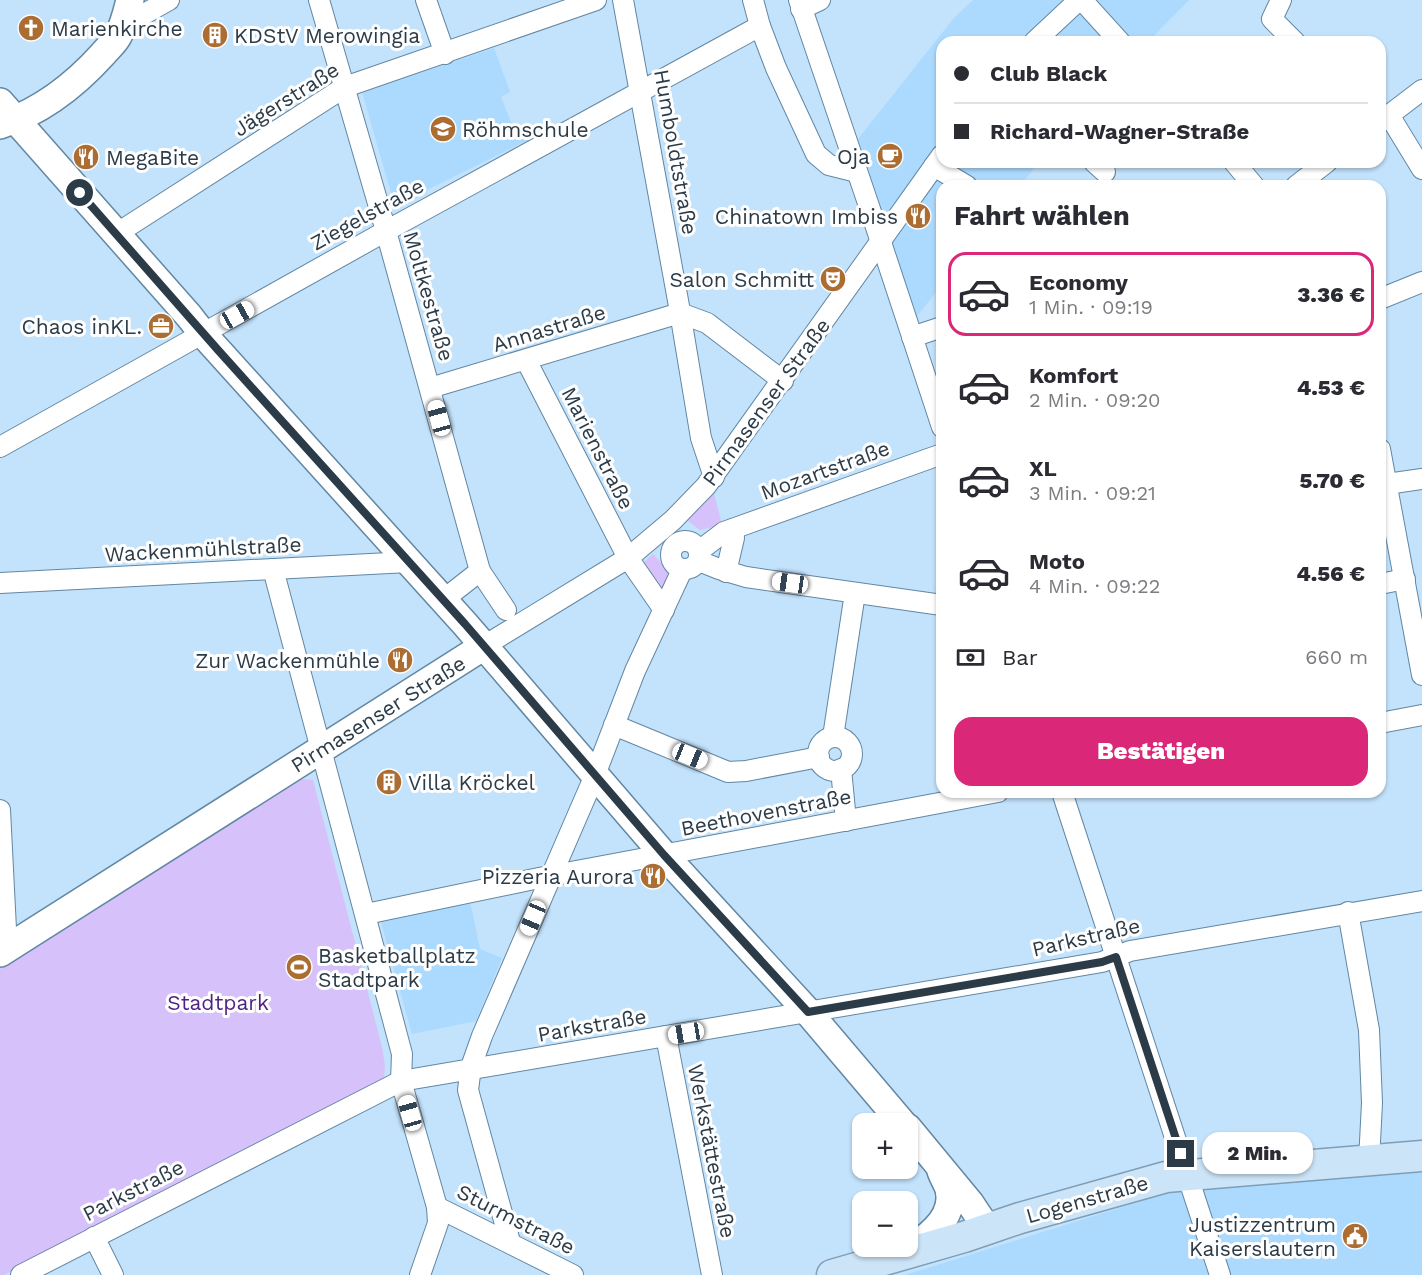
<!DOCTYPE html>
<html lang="de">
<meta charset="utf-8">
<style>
body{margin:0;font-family:"Work Sans",sans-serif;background:#f2f2f3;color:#2b2b33;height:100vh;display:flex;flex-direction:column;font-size:22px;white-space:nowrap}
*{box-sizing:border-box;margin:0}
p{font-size:20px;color:#7c7c81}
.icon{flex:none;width:33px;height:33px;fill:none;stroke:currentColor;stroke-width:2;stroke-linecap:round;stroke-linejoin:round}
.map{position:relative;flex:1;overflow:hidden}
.panel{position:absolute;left:936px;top:180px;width:450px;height:618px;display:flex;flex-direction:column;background:#fff;border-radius:18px;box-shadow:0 2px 4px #0004}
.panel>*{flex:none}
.banner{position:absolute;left:936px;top:36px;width:450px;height:132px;border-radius:18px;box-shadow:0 2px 4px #0004;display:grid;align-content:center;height:132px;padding:0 18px;background:#fff}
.fabs{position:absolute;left:852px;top:1113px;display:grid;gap:12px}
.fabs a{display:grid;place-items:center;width:66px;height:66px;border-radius:12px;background:#fff;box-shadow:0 2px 4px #0004;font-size:30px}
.end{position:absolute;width:27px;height:27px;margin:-14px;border:8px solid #2b3b47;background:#fff;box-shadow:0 0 0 3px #fff}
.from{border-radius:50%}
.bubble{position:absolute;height:42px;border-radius:18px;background:#fff;box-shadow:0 2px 4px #0004;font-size:20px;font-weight:800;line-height:42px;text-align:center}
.car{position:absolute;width:18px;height:36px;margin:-18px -9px;border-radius:8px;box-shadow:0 0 4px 2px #0007;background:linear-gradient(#fff 24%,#345 0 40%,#fff 0 76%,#345 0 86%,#fff 0)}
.banner b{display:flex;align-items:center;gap:21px;height:57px;font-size:22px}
.banner b+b{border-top:2px solid #e1e1e2}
.banner i{width:15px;height:15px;background:#2b2b33}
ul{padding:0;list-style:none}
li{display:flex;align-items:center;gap:18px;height:84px;margin:0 12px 9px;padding:0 6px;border:3px solid transparent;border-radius:18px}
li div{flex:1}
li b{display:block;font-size:22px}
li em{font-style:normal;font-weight:800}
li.current{border-color:#db2777}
li>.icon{width:54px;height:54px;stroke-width:1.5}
h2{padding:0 18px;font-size:27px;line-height:72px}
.pay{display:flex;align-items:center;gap:15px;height:66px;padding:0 18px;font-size:22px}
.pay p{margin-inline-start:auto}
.cta{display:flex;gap:12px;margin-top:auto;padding:12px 18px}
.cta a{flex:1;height:69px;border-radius:18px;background:#db2777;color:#fff;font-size:24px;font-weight:800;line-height:69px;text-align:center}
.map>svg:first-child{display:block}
</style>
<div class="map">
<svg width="1422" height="1275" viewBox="0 0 1422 1275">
<rect width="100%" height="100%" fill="#c3e2fb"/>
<!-- built -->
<g fill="#acdafe">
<polygon points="973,0 1189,0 1148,42 942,42 942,162 1039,162 1020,186 942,186 942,285 914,320 854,144 954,18"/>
<polygon points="494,48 510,92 501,97 514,130 523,127 528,140 427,190 426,193 396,210 362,92"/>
<polygon points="470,901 480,949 502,958 476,1021 412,1034 380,919"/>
<polygon points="1422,1162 1422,1275 905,1275 1212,1179"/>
</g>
<!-- green -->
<g fill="#d6c1fb">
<polygon points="714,493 722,525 700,530 688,521"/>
<polygon points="653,554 674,576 662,594 640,566"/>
<polygon points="306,779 313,780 382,1047 385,1066 384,1078 4,1275 0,1275 0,969 297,780"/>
</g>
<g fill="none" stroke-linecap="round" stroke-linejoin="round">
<defs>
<g id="street">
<polyline points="319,0 386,231 480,571 443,600"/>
<polyline points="426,0 445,54"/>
<polyline points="623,0 679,306 701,438 714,477"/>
<polyline points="753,0 760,26 776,68 816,154 829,165 857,172"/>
<polyline points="799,0 871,212 942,427"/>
<polyline points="1082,0 1120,42"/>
<polyline points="1281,0 1272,19 1295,42"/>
<polyline points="801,9 820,0"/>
<polyline points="123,26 169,0"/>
<polyline points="1034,42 1079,0"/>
<polyline points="1389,115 1422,169"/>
<polyline points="1380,122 1422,90"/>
<polyline points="1094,162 1105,172"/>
<polyline points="1234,162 1254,186"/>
<polyline points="934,166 967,186"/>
<polyline points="1296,186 1327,162"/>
<polyline points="116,234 345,87 596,0"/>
<polyline points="1380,299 1422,282"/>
<polyline points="912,337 942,327"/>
<polyline points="526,360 628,558 664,610"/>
<polyline points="430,388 680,313 707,323 783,381"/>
<polyline points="0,447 386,231 760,26"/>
<polyline points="1380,449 1422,675"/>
<polyline points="1380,485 1422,479"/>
<circle cx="685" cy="555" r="14"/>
<polyline points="699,551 724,532 942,454"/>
<polyline points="699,561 719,569 746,577 942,605"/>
<polyline points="273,569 402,1054 401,1081 437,1207 438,1223 420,1275"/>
<polyline points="480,571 506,610"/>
<polyline points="726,572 734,538 733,529"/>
<polyline points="0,583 409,562"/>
<polyline points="1380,584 1405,579"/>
<polyline points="484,646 628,558 673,520 706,486 942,155"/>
<polyline points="1380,723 1422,715"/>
<polyline points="614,725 728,772 746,771 819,757"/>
<polyline points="833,737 855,593"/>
<circle cx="835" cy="754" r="17"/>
<polyline points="841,769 846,821"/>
<polyline points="1062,792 1220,1275"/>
<polyline points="0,810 7,949"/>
<polyline points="1348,912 1369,1030 1372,1103 1369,1161"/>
<polyline points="366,914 539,878 998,792"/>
<polyline points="666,1036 712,1275"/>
<polyline points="437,1207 573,1275"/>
<polyline points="94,1237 113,1275"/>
<polyline points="510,1242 468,1090 471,1067 482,1036 595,775 635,671 682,570"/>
<polyline points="21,1275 401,1081 1102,962 1130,951 1422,901"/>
</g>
<g id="secondary">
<polyline points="0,102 189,316 203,334 465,624 664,855 808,1012 903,1124"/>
<path d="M0,125C40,112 75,85 103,54C108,48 115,42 118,36C124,25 127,12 130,0"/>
<polyline points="0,953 484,646"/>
<polyline points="908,1128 970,1203 988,1230"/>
<path d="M908,1252C928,1236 956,1218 949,1189C947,1183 943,1177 941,1171"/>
</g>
<polyline id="primary" points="832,1275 964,1237 1020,1218 1166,1177 1422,1156"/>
</defs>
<!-- street casing -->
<use href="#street" stroke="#6287a3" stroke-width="22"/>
<!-- secondary casing -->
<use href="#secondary" stroke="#6287a3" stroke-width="30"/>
<!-- primary casing -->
<use href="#primary" stroke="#7e9db6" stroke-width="33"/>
<!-- street -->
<use href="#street" stroke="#fff" stroke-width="20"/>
<!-- secondary -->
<use href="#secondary" stroke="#fff" stroke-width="27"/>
<!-- primary -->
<use href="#primary" stroke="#cce4f7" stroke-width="30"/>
</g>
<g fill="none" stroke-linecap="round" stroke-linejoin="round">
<!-- route -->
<polyline stroke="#2b3b47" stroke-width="8" points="80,193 218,350 465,624 664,855 808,1012 1102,962 1116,957 1181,1154"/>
</g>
<!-- icons -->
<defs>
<symbol id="church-disc" viewBox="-11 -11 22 22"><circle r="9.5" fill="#ab6d32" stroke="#fefefe"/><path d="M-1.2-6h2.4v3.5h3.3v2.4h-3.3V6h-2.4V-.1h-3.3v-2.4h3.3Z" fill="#fff"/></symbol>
<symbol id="building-disc" viewBox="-11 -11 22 22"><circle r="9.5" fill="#ab6d32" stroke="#fefefe"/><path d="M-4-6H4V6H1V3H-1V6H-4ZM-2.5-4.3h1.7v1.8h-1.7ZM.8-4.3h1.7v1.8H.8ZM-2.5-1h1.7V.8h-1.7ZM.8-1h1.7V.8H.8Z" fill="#fff"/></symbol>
<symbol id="school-disc" viewBox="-11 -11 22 22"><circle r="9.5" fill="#ab6d32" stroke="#fefefe"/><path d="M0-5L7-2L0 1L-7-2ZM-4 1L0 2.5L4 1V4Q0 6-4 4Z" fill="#fff"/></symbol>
<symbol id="cafe-disc" viewBox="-11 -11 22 22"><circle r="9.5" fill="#ab6d32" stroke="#fefefe"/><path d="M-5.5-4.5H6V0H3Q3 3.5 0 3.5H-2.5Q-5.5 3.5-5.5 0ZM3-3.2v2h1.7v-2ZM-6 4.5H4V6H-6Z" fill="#fff"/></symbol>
<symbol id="restaurant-disc" viewBox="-11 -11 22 22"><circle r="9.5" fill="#ab6d32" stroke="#fefefe"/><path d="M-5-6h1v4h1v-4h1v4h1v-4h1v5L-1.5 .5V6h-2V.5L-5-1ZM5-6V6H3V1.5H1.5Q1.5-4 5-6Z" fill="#fff"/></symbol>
<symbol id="theatre-disc" viewBox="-11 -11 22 22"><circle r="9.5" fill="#ab6d32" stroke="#fefefe"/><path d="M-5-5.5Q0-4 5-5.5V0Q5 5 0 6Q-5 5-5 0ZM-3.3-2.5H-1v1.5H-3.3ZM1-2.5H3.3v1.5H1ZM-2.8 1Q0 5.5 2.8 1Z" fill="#fff"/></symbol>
<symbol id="office-disc" viewBox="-11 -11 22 22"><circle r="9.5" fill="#ab6d32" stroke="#fefefe"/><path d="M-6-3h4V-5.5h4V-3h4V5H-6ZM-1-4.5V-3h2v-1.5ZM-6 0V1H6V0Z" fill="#fff"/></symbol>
<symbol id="stadium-disc" viewBox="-11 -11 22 22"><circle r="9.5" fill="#ab6d32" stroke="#fefefe"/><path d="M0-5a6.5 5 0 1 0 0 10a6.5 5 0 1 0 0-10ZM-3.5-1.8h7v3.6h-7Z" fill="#fff"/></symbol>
<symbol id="civic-disc" viewBox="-11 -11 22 22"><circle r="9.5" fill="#ab6d32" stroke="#fefefe"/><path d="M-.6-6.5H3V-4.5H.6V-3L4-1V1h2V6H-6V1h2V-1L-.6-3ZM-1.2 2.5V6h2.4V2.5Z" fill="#fff"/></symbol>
</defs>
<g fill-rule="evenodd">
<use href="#church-disc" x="16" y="13" width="30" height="30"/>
<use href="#building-disc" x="200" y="20" width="30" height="30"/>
<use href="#school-disc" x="428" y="114" width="30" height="30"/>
<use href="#cafe-disc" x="875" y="141" width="30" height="30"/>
<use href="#restaurant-disc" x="71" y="142" width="30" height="30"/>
<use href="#restaurant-disc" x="903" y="201" width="30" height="30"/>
<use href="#theatre-disc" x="818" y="264" width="30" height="30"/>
<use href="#office-disc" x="146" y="311" width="30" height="30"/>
<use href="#restaurant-disc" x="385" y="645" width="30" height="30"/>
<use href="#building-disc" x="374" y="767" width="30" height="30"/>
<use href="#restaurant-disc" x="638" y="861" width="30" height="30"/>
<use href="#stadium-disc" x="284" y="952" width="30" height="30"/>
<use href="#civic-disc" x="1340" y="1221" width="30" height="30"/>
</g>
<g text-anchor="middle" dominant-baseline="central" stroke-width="6" stroke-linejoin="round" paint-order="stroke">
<!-- poi labels -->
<g font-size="21" fill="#2b3b47" stroke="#fefefe" text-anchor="end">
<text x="51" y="28" text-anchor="start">Marienkirche</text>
<text x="234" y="35" text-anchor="start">KDStV Merowingia</text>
<text x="462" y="129" text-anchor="start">Röhmschule</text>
<text x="870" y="156">Oja</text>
<text x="106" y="157" text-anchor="start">MegaBite</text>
<text x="898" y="216">Chinatown Imbiss</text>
<text x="814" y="279">Salon Schmitt</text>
<text x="142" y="326">Chaos inKL.</text>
<text x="380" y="660">Zur Wackenmühle</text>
<text x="408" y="782" text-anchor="start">Villa Kröckel</text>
<text x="634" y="876">Pizzeria Aurora</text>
<text x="318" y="955" text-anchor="start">Basketballplatz<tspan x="318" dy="24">Stadtpark</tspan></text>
<text x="1336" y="1224">Justizzentrum<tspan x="1336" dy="24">Kaiserslautern</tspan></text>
</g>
<!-- street labels -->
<g font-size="21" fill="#2b3b47" stroke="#fefefe">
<text transform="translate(286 99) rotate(-32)">Jägerstraße</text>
<text transform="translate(676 152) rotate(80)">Humboldtstraße</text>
<text transform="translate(367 214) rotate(-29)">Ziegelstraße</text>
<text transform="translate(429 296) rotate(74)">Moltkestraße</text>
<text transform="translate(549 328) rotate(-17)">Annastraße</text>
<text transform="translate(766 402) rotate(-54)">Pirmasenser Straße</text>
<text transform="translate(598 448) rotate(63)">Marienstraße</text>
<text transform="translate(825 470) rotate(-20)">Mozartstraße</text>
<text transform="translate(203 549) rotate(-3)">Wackenmühlstraße</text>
<text transform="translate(378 714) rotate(-32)">Pirmasenser Straße</text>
<text transform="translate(766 812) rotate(-11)">Beethovenstraße</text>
<text transform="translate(1086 937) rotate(-13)">Parkstraße</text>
<text transform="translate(592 1025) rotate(-10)">Parkstraße</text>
<text transform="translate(712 1151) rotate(79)">Werkstättestraße</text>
<text transform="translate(133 1190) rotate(-27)">Parkstraße</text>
<text transform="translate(1087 1199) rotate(-16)">Logenstraße</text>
<text transform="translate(516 1219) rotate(27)">Sturmstraße</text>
</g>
<!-- park labels -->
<g font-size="21" fill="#4f1f81" stroke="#fefefe">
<text x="218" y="1002">Stadtpark</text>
</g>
</g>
</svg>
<div class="fabs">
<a>+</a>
<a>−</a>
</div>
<i class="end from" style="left:80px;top:193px"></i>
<i class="end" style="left:1181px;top:1154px"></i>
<div class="bubble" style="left:1202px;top:1132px;width:111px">2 Min.</div>
<i class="car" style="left:237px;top:315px;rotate:61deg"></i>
<i class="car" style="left:439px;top:418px;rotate:345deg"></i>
<i class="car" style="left:790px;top:583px;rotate:278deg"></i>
<i class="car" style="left:690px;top:756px;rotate:112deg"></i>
<i class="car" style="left:533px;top:918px;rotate:203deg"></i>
<i class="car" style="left:686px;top:1033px;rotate:260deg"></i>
<i class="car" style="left:410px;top:1113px;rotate:344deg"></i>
<div class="banner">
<b><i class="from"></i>Club Black</b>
<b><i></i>Richard-Wagner-Straße</b>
</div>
<section class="panel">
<h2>Fahrt wählen</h2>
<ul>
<li class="current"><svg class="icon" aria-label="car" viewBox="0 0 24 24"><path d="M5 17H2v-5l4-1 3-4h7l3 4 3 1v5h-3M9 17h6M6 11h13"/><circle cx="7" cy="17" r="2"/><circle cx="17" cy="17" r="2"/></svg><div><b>Economy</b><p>1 Min. · 09:19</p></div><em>3.36 €</em></li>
<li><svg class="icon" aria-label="car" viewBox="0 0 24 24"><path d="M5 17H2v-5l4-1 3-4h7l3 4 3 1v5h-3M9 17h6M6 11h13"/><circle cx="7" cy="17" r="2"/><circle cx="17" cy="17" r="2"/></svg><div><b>Komfort</b><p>2 Min. · 09:20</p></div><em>4.53 €</em></li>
<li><svg class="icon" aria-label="car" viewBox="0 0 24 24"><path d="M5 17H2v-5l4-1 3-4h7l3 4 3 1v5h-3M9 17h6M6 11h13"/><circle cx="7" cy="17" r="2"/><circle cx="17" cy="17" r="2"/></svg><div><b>XL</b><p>3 Min. · 09:21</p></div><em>5.70 €</em></li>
<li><svg class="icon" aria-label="car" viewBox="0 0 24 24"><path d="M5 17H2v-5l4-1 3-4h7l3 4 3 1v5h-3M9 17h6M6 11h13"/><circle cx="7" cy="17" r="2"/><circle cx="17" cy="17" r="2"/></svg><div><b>Moto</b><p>4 Min. · 09:22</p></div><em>4.56 €</em></li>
</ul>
<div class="pay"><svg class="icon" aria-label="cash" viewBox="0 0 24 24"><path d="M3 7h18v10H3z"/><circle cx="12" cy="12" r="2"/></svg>Bar<p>660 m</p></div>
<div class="cta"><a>Bestätigen</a></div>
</section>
</div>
